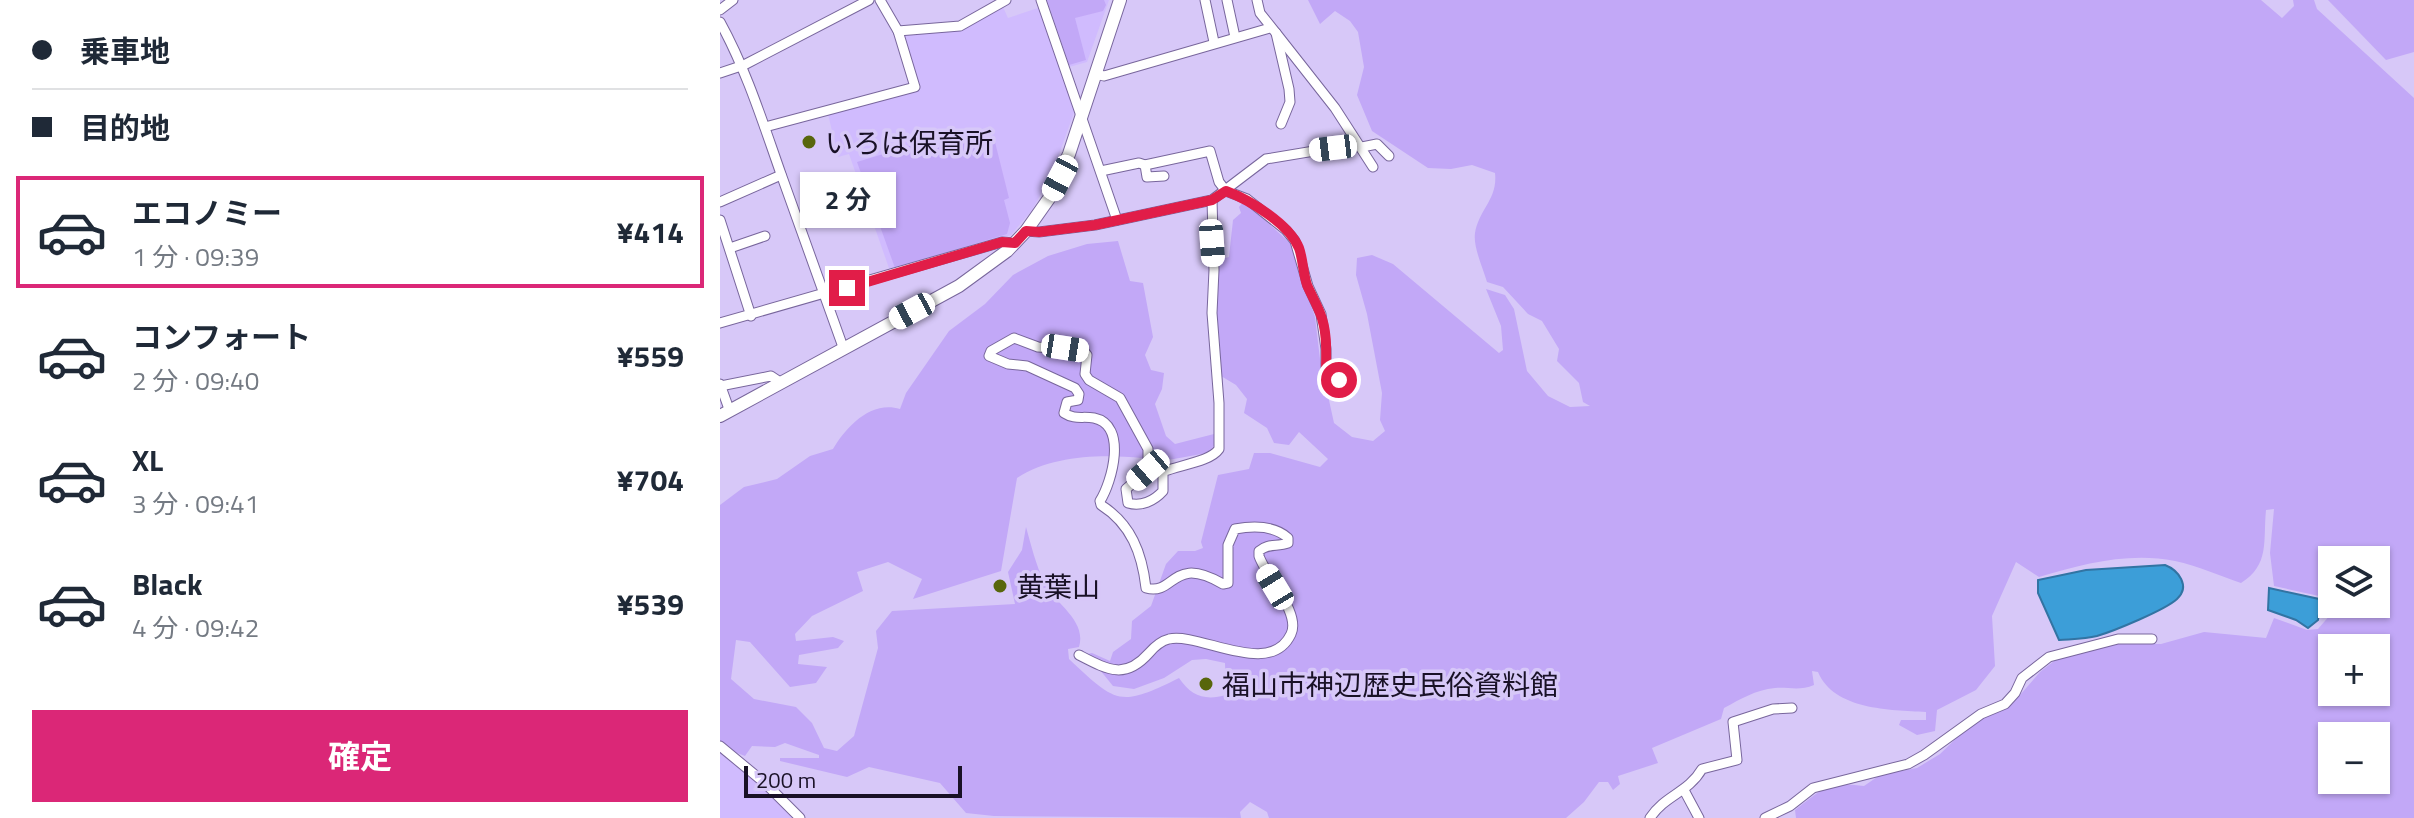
<!DOCTYPE html>
<html lang="ja">
<meta charset="utf-8">
<style>
body{margin:0;font-family:"Titillium Web","Noto Sans JP",sans-serif;background:#f6f6f7;color:#1f2937;height:100vh;display:flex;flex-direction:column;font-size:30px;white-space:nowrap}
*{box-sizing:border-box;margin:0}
p{font-size:26px;color:#747a83}
.icon{flex:none;width:44px;height:44px;fill:none;stroke:currentColor;stroke-width:2;stroke-linecap:round;stroke-linejoin:round}
.map{position:relative;flex:1;overflow:hidden}
.panel{display:flex;flex-direction:column;background:#fff;width:720px}
.panel>*{flex:none}
.banner{display:grid;align-content:center;height:176px;padding:0 32px;background:#fff}
.controls{position:absolute;left:1598px;top:546px;display:grid;gap:16px}
.controls a{display:grid;place-items:center;width:72px;height:72px;border-radius:0px;background:#fff;box-shadow:0 2px 6px #0004;font-size:40px}
.scale{position:absolute;left:24px;bottom:20px;width:218px;box-sizing:border-box;padding-left:8px;border:4px solid #191126;border-top:0;font-size:22px;line-height:28px;white-space:nowrap;color:#191126;-webkit-text-stroke:6px #d7c8f8;paint-order:stroke}
.end{position:absolute;width:36px;height:36px;margin:-18px;border:10px solid #e11d48;background:#fff;box-shadow:0 0 0 4px #fff}
.from{border-radius:50%}
.bubble{position:absolute;height:56px;border-radius:0px;background:#fff;box-shadow:0 2px 6px #0004;font-size:26px;font-weight:700;line-height:56px;text-align:center}
.car{position:absolute;width:24px;height:48px;margin:-24px -12px;border-radius:10px;box-shadow:0 0 6px 2px #0007;background:linear-gradient(#fff 24%,#345 0 40%,#fff 0 76%,#345 0 86%,#fff 0)}
.banner b{display:flex;align-items:center;gap:28px;height:76px;font-size:30px}
.banner b+b{border-top:2px solid #e0e1e3}
.banner i{width:20px;height:20px;background:#1f2937}
ul{padding:0;list-style:none}
li{display:flex;align-items:center;gap:24px;height:112px;margin:0 16px 12px;padding:0 16px;border:4px solid transparent;border-radius:0px}
li div{flex:1}
li b{display:block;font-size:30px}
li em{font-style:normal;font-weight:700}
li.on{border-color:#db2777}
li>.icon{width:72px;height:72px;stroke-width:1.5}
.action{display:flex;gap:16px;margin-top:auto;padding:16px 32px}
.action a{flex:1;height:92px;border-radius:0px;background:#db2777;color:#fff;font-size:32px;font-weight:700;line-height:92px;text-align:center}
main{display:flex;flex:1;min-height:0}
.map>svg:first-child{display:block}
</style>
<main>
<section class="panel">
<div class="banner">
<b><i class="from"></i>乗車地</b>
<b><i></i>目的地</b>
</div>
<ul>
<li class="on"><svg class="icon" aria-label="car" viewBox="0 0 24 24"><path d="M5 17H2v-5l4-1 3-4h7l3 4 3 1v5h-3M9 17h6M6 11h13"/><circle cx="7" cy="17" r="2"/><circle cx="17" cy="17" r="2"/></svg><div><b>エコノミー</b><p>1 分 · 09:39</p></div><em>¥414</em></li>
<li><svg class="icon" aria-label="car" viewBox="0 0 24 24"><path d="M5 17H2v-5l4-1 3-4h7l3 4 3 1v5h-3M9 17h6M6 11h13"/><circle cx="7" cy="17" r="2"/><circle cx="17" cy="17" r="2"/></svg><div><b>コンフォート</b><p>2 分 · 09:40</p></div><em>¥559</em></li>
<li><svg class="icon" aria-label="car" viewBox="0 0 24 24"><path d="M5 17H2v-5l4-1 3-4h7l3 4 3 1v5h-3M9 17h6M6 11h13"/><circle cx="7" cy="17" r="2"/><circle cx="17" cy="17" r="2"/></svg><div><b>XL</b><p>3 分 · 09:41</p></div><em>¥704</em></li>
<li><svg class="icon" aria-label="car" viewBox="0 0 24 24"><path d="M5 17H2v-5l4-1 3-4h7l3 4 3 1v5h-3M9 17h6M6 11h13"/><circle cx="7" cy="17" r="2"/><circle cx="17" cy="17" r="2"/></svg><div><b>Black</b><p>4 分 · 09:42</p></div><em>¥539</em></li>
</ul>
<div class="action"><a>確定</a></div>
</section>
<div class="map">
<svg width="1694" height="818" viewBox="0 0 1694 818">
<rect width="100%" height="100%" fill="#d7c8f8"/>
<!-- built -->
<g fill="#d0bbfe">
<polygon points="325,0 389,0 367,62 349,67"/>
<polygon points="282,5 288,18 321,7 356,107 332,174 312,210 291,235 170,271 129,154 118,157 108,114 199,90 188,48 182,38 184,34 230,29"/>
<polygon points="0,748 39,780 75,818 0,818"/>
</g>
<!-- green -->
<g fill="#c2a8f7" fill-rule="evenodd">
<polygon points="327,0 384,0 386,5 383,11 355,18 366,60 349,65"/>
<path d="M588,0H1541L1562,18L1574,6L1573,0H1594L1597,9L1694,98V818H1076L1075,810C1104,788 1107,782 1144,786L1160,775L1197,768L1220,754L1250,725L1269,712L1293,703L1320,672L1343,654L1395,644H1441L1484,632L1546,638L1554,618L1587,630L1598,629L1611,614L1608,598L1554,586L1550,553L1554,509L1546,510C1543,541 1550,565 1521,583C1500,576 1478,566 1455,561C1408,552 1364,564 1319,577L1296,562L1272,616L1275,666L1256,690L1217,710L1215,731L1197,735L1179,725L1181,720H1206V712C1170,710 1114,710 1098,672L1092,671L1094,685C1080,691 1069,687 1055,688C1035,690 1021,699 1004,708L1001,719L932,748L938,763L898,776L900,784L893,790L888,782H879L864,802L846,818H549L547,812L530,802L520,812L521,818L274,816L246,813L220,783L149,767L127,777L60,761V758H99V755L65,743L55,747L32,746L25,756L12,751L0,742V505L24,487L57,479L90,456L113,449C126,427 151,400 180,409L186,393L229,331L265,304L293,275L328,256L367,244L398,241L410,281L423,283L433,337L425,355L431,370L444,373L442,389L435,404L446,436L455,444L494,434V446L487,453L437,462L432,471L418,484L422,458C381,454 332,455 297,478L281,571L193,599L202,579L168,562L137,572L143,591L92,616L75,634L76,641L113,637L124,641L118,648L79,655L78,664L107,667L96,683L70,687L30,642L16,640L11,679L34,699L76,707L92,723L104,748L117,751L134,736L158,648L156,631L172,611L295,604L288,572L302,550L306,527C311,545 316,565 324,582C335,604 367,620 359,647L348,649L349,659C396,703 399,708 459,678C471,696 485,701 506,695L505,663L486,659L472,660L444,678L414,689L393,686L367,654L372,653L390,661L393,652L411,639L412,621L431,606L446,564L458,551H475L483,548L481,542L498,475L529,469L534,453H550L600,467L608,459L579,432L569,445L554,443L547,428L524,413L527,399L516,385L501,376L495,320L498,260L509,257L513,220L521,213L519,207L524,201L570,243L595,317L600,359L614,423L632,437L653,441L665,431L660,420L662,393L647,314L636,275L637,258L652,255L673,264L779,353L783,350L781,326L766,289L785,295L794,309L807,371L828,396L850,407L870,406L863,402L859,383L837,361L839,349L822,321L808,314L783,287L767,282C763,268 753,247 755,233C759,209 778,199 775,173L752,165L731,169L708,168L652,131L637,95L644,67L638,32L630,21L615,11L600,24ZM1612,560H1656V604H1612ZM1612,648H1656V692H1612ZM1612,736H1656V780H1612Z"/>
<polygon points="1608,0 1694,0 1694,52 1666,60"/>
<polygon points="239,131 241,142 251,140 254,146 275,142 289,198 284,200 290,223 287,234 175,268 137,162"/>
</g>
<!-- water -->
<g fill="#3c9ed8" stroke="#3274a3" stroke-width="2">
<path d="M1445,565C1458,570 1471,586 1457,599C1445,610 1394,631 1377,636C1365,639 1352,639 1339,640L1318,593V580L1366,570Z"/>
<polygon points="1549,588 1599,599 1601,602 1598,620 1588,628 1576,620 1548,610"/>
</g>
<g fill="none" stroke-linecap="round" stroke-linejoin="round">
<defs>
<g id="minor">
<polyline points="321,0 397,220"/>
<polyline points="485,0 494,42"/>
<polyline points="507,0 515,37"/>
<polyline points="537,0 540,13 556,33 569,89 570,102 561,124"/>
<polyline points="0,10 13,0"/>
<path d="M0,22C26,69 43,123 61,174C82,232 102,290 123,347"/>
<polyline points="178,31 240,26 286,0"/>
<polyline points="556,33 615,108 653,167"/>
<polyline points="0,73 24,65 149,0"/>
<polyline points="375,74 384,76 550,28"/>
<polyline points="45,127 195,87 178,31 160,0"/>
<polyline points="642,147 657,144 669,156"/>
<polyline points="425,165 490,151 499,182 506,191 527,199 566,230 575,241 588,286 601,314 606,349 606,375 610,379 619,380"/>
<polyline points="381,171 419,163 425,165 427,177 444,176"/>
<polyline points="0,202 61,175"/>
<polyline points="0,220 31,316"/>
<polyline points="306,231 319,232 375,225 492,200 546,159 636,144"/>
<polyline points="10,248 45,236"/>
<polyline points="0,323 282,242 295,243"/>
<polyline points="0,384 9,409"/>
<polyline points="0,386 51,376 60,382"/>
<path d="M359,655C388,670 405,680 429,653C435,646 441,641 449,639C480,632 550,679 571,634C581,613 546,577 539,556V551C548,543 557,547 568,543V538C554,525 532,526 515,529L508,545V583L503,584C451,554 456,596 426,588C422,553 411,524 381,505L380,501C392,482 408,425 374,418C362,416 355,420 344,413L347,402L358,400L359,394L355,388L307,366L288,364L269,356L271,351L294,338L318,347L363,350L367,355L365,374L369,380L400,398L428,449V470L406,489L408,503C421,507 434,501 443,491V472C459,465 490,462 499,449V403L492,313L494,270L492,200"/>
<polyline points="0,746 46,784 80,818"/>
<polyline points="964,790 979,818"/>
<path d="M930,818C945,795 968,793 982,769L1017,760L1013,722L1053,709L1072,708"/>
<polyline points="1045,818 1070,806 1093,788 1188,764 1204,755 1261,714 1285,704 1295,693 1302,678 1329,657 1398,639 1432,639"/>
</g>
<polyline id="highway" points="0,416 239,286 287,251 306,231 330,197 349,154 400,0"/>
</defs>
<!-- minor casing -->
<use href="#minor" stroke="#78669c" stroke-width="11"/>
<!-- highway casing -->
<use href="#highway" stroke="#78669c" stroke-width="14"/>
<!-- minor -->
<use href="#minor" stroke="#fff" stroke-width="9"/>
<!-- highway -->
<use href="#highway" stroke="#fff" stroke-width="12"/>
</g>
<g fill="none" stroke-linecap="round" stroke-linejoin="round">
<!-- route -->
<path stroke="#e11d48" stroke-width="10" d="M127,288L282,242L295,243L306,231L319,232L375,225L492,200L506,191C530,200 569,224 579,248C583,259 583,273 587,285C591,294 596,303 600,313C608,332 606,355 606,375L610,379L619,380"/>
</g>
<!-- markers -->
<g fill="#58660c" stroke="#d7c8f8" stroke-width="3">
<circle cx="89" cy="142" r="8"/>
<circle cx="280" cy="586" r="8"/>
<circle cx="486" cy="684" r="8"/>
</g>
<g text-anchor="middle" dominant-baseline="central" stroke-width="7" stroke-linejoin="round" paint-order="stroke">
<!-- poi labels -->
<g font-size="28" fill="#191126" stroke="#d7c8f8" text-anchor="start">
<text x="105" y="142">いろは保育所</text>
<text x="296" y="586">黄葉山</text>
<text x="502" y="684">福山市神辺歴史民俗資料館</text>
</g>
</g>
</svg>
<div class="controls">
<a><svg class="icon" aria-label="layers" viewBox="0 0 24 24"><path d="M12 4l9 5-9 5-9-5zM3 14l9 5 9-5"/></svg></a>
<a>+</a>
<a>−</a>
</div>
<div class="scale">200 m</div>
<i class="end from" style="left:619px;top:380px"></i>
<i class="end" style="left:127px;top:288px"></i>
<div class="bubble" style="left:80px;top:172px;width:96px">2 分</div>
<i class="car" style="left:613px;top:148px;rotate:263deg"></i>
<i class="car" style="left:340px;top:178px;rotate:208deg"></i>
<i class="car" style="left:492px;top:243px;rotate:176deg"></i>
<i class="car" style="left:192px;top:311px;rotate:242deg"></i>
<i class="car" style="left:345px;top:348px;rotate:99deg"></i>
<i class="car" style="left:428px;top:470px;rotate:229deg"></i>
<i class="car" style="left:555px;top:587px;rotate:329deg"></i>
</div>
</main>
